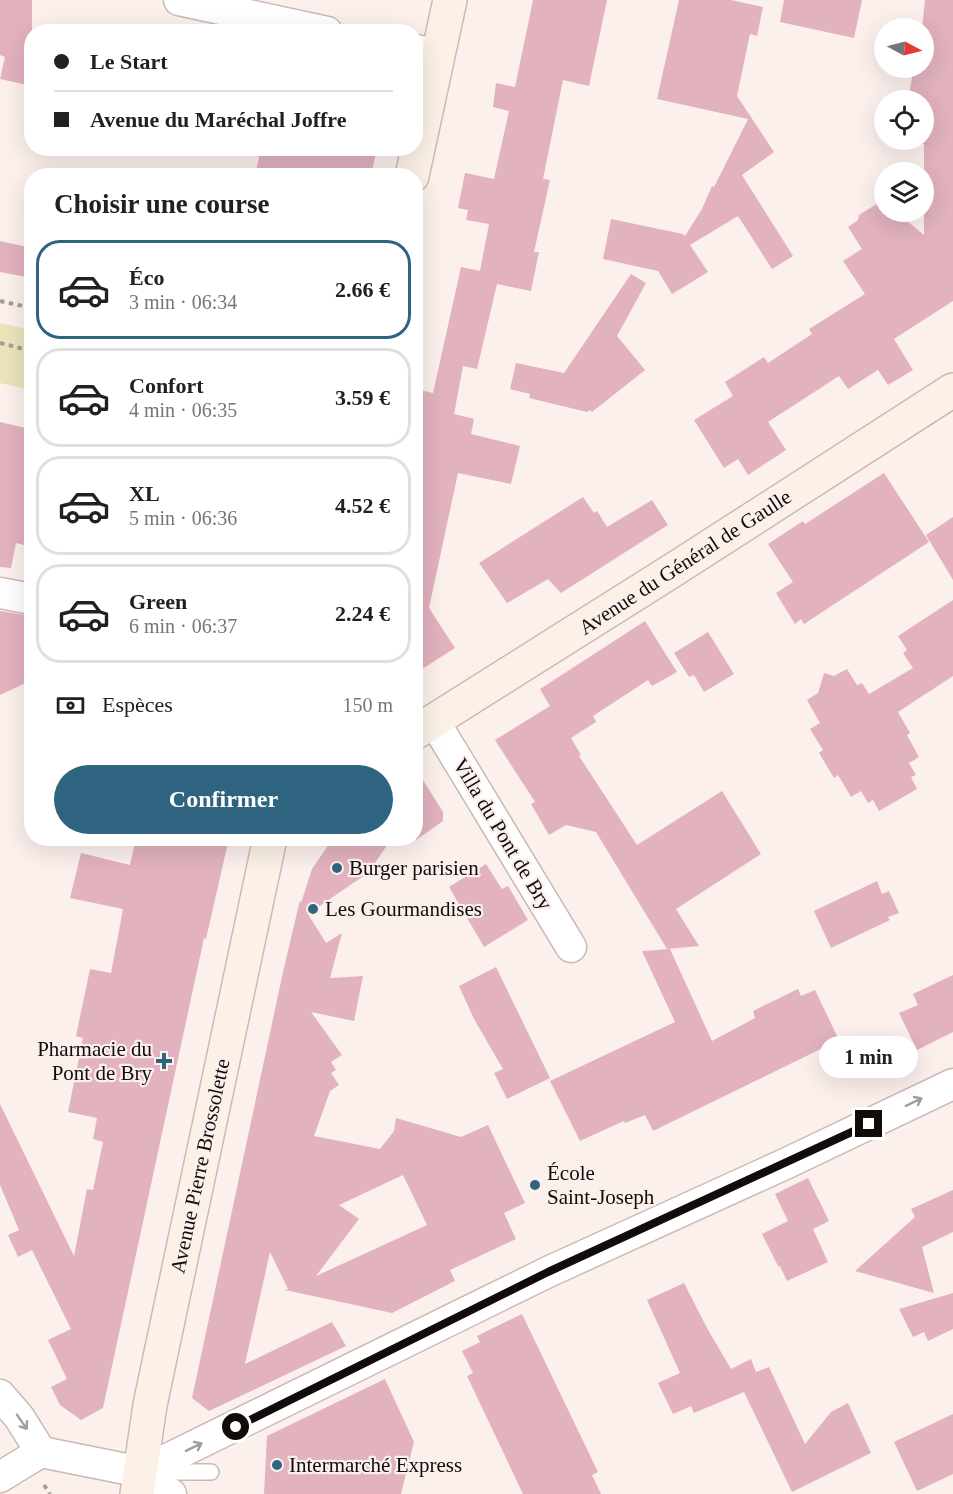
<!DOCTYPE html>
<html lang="fr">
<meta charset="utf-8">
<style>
body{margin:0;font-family:"Times New Roman",serif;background:#f6f6f6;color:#202124;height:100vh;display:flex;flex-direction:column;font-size:22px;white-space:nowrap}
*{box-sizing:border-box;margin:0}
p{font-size:20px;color:#757577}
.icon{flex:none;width:33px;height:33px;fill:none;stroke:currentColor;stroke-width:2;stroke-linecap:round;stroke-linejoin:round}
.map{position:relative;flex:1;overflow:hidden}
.drawer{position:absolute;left:24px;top:168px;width:399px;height:678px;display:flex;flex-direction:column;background:#fff;border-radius:24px;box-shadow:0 6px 24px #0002}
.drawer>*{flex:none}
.guide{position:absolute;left:24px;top:24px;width:399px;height:132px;border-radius:24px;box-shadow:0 6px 24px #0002;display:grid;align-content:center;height:132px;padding:0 30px;background:#fff}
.needle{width:39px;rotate:97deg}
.buttons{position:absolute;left:874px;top:18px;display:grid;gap:12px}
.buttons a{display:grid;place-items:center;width:60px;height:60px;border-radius:50%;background:#fff;box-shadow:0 6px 24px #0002;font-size:30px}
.end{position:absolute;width:27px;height:27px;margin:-14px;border:8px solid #110b09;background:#fff;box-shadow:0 0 0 3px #fff}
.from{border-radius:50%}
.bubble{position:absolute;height:42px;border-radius:21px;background:#fff;box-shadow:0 6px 24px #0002;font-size:20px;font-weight:600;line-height:42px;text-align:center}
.guide b{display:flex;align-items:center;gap:21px;height:57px;font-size:22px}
.guide b+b{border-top:2px solid #e0e0e0}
.guide i{width:15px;height:15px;background:#202124}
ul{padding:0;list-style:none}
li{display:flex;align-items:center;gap:18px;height:99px;margin:0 12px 9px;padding:0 18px;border:3px solid #e0e0e0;border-radius:24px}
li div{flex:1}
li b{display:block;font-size:22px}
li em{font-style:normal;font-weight:600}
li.active{border-color:#2f6480}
li>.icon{width:54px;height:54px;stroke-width:1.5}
h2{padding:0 30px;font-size:27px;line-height:72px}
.pay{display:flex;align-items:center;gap:15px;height:66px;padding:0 30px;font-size:22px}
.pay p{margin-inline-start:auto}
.button{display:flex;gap:12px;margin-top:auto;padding:12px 30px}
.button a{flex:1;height:69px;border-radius:36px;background:#2f6480;color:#fff;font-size:24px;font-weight:600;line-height:69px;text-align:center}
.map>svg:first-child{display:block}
</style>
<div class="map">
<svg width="953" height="1494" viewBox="0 0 953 1494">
<rect width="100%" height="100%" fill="#fcf0ed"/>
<!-- green -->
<polygon fill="#ece4ba" points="0,323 31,330 31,390 0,383"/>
<!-- building -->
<g fill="#e2b2be" fill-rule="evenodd">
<polygon points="0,0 32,0 32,86 0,79 5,57 0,55"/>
<polygon points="533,0 607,0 589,86 563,80 543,179 550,180 534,252 539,252 531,291 497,284 477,369 463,366 454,414 474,419 471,434 520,446 511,484 458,473 429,608 455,648 416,673 416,389 433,393 461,267 480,271 489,224 466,220 468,210 458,208 465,173 494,179 509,111 493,107 496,83 515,87"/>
<polygon points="679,0 731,0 763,7 757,36 750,34 737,96 774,152 742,175 793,256 772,269 738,216 690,245 708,272 672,294 658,271 603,259 611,219 683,234 685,236 702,209 712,186 714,187 748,119 657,99"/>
<polygon points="784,0 862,0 854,38 780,22"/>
<polygon points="925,0 953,0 953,301 894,339 913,370 888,385 878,370 848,389 839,376 768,422 786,450 748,475 738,459 724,468 694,420 733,396 725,382 764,357 768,363 812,334 809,329 865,294 843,261 862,249 848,227 858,220 859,215 883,200 885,202 885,212 896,212 924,235 924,144 901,141 924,140 924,100 908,100 913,72 916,73 917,68 924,68 924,28 922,28"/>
<polygon points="261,148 377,148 371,176 255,176"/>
<polygon points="0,241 32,248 32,278 0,272"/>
<polygon points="631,274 646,283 617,336 645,370 592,412 590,410 587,412 529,398 530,394 510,389 516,363 564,373"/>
<polygon points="0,422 30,429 24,455 32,456 32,474 25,501 32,503 32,547 16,543 11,568 0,567"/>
<polygon points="884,473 929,542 804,624 801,619 795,624 776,593 793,582 768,544 803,521 805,524"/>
<polygon points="583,497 594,513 597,511 607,527 652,500 668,525 561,593 548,579 507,603 479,563"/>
<polygon points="953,517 953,580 926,535"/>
<polygon points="953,600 953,676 898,712 910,733 907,735 919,757 909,763 916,775 911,777 917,789 879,811 873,800 868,803 861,791 851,797 838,775 834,778 819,753 823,750 810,729 820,723 807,700 818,693 824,673 834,676 847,669 857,685 862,683 869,694 913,668 903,653 907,650 898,636"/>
<polygon points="0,611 32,616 32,680 0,695"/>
<polygon points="645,621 677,672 652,686 648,680 593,716 596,722 571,738 581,755 579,756 637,845 722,791 761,854 676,909 699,946 667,949 596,832 566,825 549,835 531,804 535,802 495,740 550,706 540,689"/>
<polygon points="708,632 734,674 704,692 694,675 689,677 674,653"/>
<polygon points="416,769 443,812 443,821 416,840"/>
<polygon points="136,838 229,838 206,939 204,938 103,1408 81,1420 60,1405 51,1387 67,1379 48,1340 71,1329 32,1250 18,1257 8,1235 19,1230 0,1185 0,1104 74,1256 87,1189 93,1190 103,1142 93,1139 97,1118 68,1112 83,1038 76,1036 90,969 111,973 123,909 70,898 81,853 130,865"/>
<path d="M333,838H392L368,873L308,914L326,943L342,933L330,978L363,976L354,1021L311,1012L342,1055L331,1062L336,1070L331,1073L339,1085L330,1091L314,1136L380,1149L394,1131L396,1118L461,1137L488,1125L525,1203L504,1213L516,1239L450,1270L455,1281L392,1313L285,1290L288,1289L270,1252L245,1364L332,1322L346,1346L209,1411L192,1398L283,972L300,900L301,903L312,869ZM403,1175L427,1225L316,1276L359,1219L339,1205Z"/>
<polygon points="486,864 502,889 508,886 528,920 484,947 449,887"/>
<polygon points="877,881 882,894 889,891 899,913 888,917 890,920 831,948 814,911"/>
<polygon points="670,949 712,1041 755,1018 753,1011 798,989 801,996 815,990 839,1040 653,1131 645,1115 625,1123 624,1121 580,1141 550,1081 675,1022 642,951"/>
<polygon points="496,967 550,1078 507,1099 494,1073 503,1069 474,1019 459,986"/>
<polygon points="953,975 953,1032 917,1050 899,1013 918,1005 913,994"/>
<polygon points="808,1178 829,1221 813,1229 828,1262 787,1281 780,1266 778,1266 762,1234 788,1221 775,1194"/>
<polygon points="953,1190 953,1232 922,1247 934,1293 855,1271 915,1217 911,1209"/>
<polygon points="684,1283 707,1328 731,1369 751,1359 756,1372 769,1367 805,1444 831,1412 848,1403 871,1453 792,1492 744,1392 694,1413 691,1406 673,1414 658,1383 680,1373 647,1300"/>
<polygon points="953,1293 953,1329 928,1341 924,1332 913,1337 899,1309"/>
<polygon points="522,1314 598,1472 592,1475 601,1494 523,1494 467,1376 473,1373 462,1351 480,1342 477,1336"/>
<polygon points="385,1379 414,1442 401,1494 264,1494 267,1436"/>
<polygon points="953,1414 953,1474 917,1491 894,1442"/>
</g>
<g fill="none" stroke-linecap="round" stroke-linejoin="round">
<defs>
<polyline id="lane" points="154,1472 211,1472"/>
<g id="street">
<polyline points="179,0 327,32"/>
<polyline points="416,50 438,55"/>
<polyline points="0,593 32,599"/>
<polyline points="434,721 571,947"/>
<polyline points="0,1395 19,1417 41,1452 141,1472 171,1494"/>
<polyline points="141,1472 548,1272 785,1164 953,1084"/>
<polyline points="0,1477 41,1452"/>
</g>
<g id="secondary">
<polyline points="412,176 450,0"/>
<polyline points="416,732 670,572 953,390"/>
<polyline points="137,1494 150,1405 270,838"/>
</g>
</defs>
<!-- lane casing -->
<use href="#lane" stroke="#cdb9b4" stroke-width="18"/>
<!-- street casing -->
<use href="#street" stroke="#cdb9b4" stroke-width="33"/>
<!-- secondary casing -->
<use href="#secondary" stroke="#cdb9b4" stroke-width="36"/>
<!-- path -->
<g stroke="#a69d9a" stroke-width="4" stroke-dasharray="4.5 4.5" stroke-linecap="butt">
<polyline points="0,301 32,308"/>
<polyline points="0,343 32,351"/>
<polyline points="44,1485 50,1494"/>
</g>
<!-- lane -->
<use href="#lane" stroke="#fff" stroke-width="15"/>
<!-- street -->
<use href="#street" stroke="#fff" stroke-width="30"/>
<!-- secondary -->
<use href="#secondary" stroke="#fbf1e7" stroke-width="33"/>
</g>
<!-- one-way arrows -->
<defs><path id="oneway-shaft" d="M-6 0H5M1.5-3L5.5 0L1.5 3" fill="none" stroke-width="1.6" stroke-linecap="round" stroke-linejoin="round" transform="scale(1.5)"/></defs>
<g stroke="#a09d9d">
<use href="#oneway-shaft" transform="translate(914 1102) rotate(-26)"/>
<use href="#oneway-shaft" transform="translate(22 1422) rotate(55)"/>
<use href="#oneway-shaft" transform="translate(194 1447) rotate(-26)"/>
</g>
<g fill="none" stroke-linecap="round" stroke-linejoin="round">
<!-- route -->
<polyline stroke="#110b09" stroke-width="8" points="236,1427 548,1272 869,1124"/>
</g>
<!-- markers -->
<g fill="#2f6480" stroke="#fcf0ed" stroke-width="2">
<circle cx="337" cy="868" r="6"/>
<circle cx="313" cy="909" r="6"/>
<path d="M161 1052h6v6h6v6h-6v6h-6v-6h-6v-6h6z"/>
<circle cx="535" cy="1185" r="6"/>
<circle cx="277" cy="1465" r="6"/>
</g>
<g text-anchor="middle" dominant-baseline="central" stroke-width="4.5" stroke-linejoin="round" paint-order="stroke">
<!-- street labels -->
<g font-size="21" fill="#110b09" stroke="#fcf0ed">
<text transform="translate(685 562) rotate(-33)">Avenue du Général de Gaulle</text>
<text transform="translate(503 834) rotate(59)">Villa du Pont de Bry</text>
<text transform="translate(200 1166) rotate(-78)">Avenue Pierre Brossolette</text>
</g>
<!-- poi labels -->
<g font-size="21" fill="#110b09" stroke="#fcf0ed" text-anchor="start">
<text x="349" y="868">Burger parisien</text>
<text x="325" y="909">Les Gourmandises</text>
<text x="152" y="1049" text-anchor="end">Pharmacie du<tspan x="152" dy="24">Pont de Bry</tspan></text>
<text x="547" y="1173">École<tspan x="547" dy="24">Saint-Joseph</tspan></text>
<text x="289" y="1465">Intermarché Express</text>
</g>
</g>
</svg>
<div class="buttons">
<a><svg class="needle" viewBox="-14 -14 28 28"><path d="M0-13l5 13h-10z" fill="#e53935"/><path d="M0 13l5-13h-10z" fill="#757577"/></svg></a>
<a><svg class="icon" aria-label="locate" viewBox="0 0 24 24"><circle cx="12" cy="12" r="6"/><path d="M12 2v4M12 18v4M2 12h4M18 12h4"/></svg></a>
<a><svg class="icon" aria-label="layers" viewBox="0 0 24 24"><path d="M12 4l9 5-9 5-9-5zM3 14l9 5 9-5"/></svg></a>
</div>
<i class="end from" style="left:236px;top:1427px"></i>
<i class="end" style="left:869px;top:1124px"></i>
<div class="bubble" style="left:819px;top:1036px;width:99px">1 min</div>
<div class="guide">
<b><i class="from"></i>Le Start</b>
<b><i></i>Avenue du Maréchal Joffre</b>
</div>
<section class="drawer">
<h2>Choisir une course</h2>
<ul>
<li class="active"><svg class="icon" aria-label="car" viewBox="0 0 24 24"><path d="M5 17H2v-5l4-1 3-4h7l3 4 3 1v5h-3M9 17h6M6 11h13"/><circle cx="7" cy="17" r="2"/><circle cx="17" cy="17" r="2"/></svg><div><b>Éco</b><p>3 min · 06:34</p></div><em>2.66 €</em></li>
<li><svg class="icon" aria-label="car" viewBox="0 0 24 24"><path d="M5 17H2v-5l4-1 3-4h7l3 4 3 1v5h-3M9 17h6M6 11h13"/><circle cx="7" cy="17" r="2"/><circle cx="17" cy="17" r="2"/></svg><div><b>Confort</b><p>4 min · 06:35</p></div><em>3.59 €</em></li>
<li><svg class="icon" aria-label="car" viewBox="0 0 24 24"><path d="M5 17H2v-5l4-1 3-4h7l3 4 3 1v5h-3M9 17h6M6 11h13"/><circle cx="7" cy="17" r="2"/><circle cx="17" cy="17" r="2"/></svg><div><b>XL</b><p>5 min · 06:36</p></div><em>4.52 €</em></li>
<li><svg class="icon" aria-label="car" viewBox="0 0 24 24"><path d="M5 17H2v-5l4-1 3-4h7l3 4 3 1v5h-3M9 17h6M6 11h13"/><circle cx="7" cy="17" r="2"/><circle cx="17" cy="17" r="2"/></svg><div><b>Green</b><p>6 min · 06:37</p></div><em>2.24 €</em></li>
</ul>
<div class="pay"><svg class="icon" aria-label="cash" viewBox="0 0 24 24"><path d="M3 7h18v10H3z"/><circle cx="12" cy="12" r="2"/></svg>Espèces<p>150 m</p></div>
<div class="button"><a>Confirmer</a></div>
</section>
</div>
